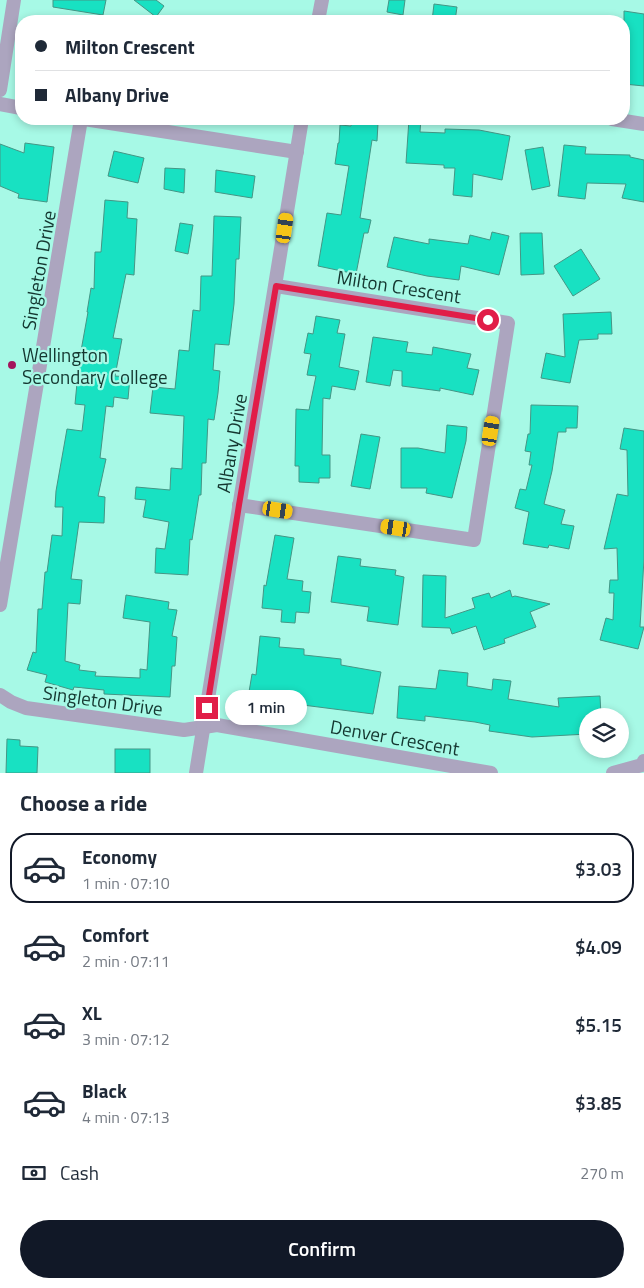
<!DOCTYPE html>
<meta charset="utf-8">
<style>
body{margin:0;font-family:"Titillium Web",sans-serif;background:#f6f6f7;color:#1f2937;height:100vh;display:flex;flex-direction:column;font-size:19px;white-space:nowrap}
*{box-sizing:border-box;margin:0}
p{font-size:16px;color:#747a83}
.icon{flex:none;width:28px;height:28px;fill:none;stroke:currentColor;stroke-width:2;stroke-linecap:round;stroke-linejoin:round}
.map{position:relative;height:773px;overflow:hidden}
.sheet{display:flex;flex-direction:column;background:#fff;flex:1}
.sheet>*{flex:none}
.top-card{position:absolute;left:15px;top:15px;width:615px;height:110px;border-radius:20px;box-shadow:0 2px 8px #0003;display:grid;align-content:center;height:110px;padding:0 20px;background:#fff}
.tools{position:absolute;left:579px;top:708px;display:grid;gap:10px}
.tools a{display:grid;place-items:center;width:50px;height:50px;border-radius:50%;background:#fff;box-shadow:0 2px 8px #0003;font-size:25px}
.end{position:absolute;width:22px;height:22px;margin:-11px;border:6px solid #e11d48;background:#fff;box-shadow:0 0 0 2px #fff}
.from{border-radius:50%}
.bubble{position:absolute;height:35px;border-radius:18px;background:#fff;box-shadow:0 2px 8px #0003;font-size:16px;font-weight:600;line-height:35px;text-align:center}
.car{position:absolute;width:15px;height:30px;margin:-15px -8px;border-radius:6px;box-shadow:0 0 4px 1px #0007;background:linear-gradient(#f5c518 24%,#345 0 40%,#f5c518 0 76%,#345 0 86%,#f5c518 0)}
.top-card b{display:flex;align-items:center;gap:18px;height:48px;font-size:19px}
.top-card b+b{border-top:1px solid #e0e1e3}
.top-card i{width:12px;height:12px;background:#1f2937}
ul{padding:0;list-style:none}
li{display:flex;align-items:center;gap:15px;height:70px;margin:0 10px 8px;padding:0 10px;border:2px solid transparent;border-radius:20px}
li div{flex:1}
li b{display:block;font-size:19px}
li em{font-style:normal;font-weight:600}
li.selected{border-color:#111827}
li>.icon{width:45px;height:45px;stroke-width:1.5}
h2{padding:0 20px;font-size:22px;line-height:60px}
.pay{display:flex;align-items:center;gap:12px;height:55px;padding:0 20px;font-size:19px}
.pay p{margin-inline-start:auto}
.cta{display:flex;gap:10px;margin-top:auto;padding:10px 20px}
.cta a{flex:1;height:58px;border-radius:30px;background:#111827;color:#fff;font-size:20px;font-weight:600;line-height:58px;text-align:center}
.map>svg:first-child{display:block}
</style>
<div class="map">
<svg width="644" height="773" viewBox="0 0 644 773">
<rect width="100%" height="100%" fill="#a7f9e6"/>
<!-- building -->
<g fill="#18e1c2" stroke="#449685">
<polygon points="53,0 106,0 103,15 53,7"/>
<polygon points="134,0 156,0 164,6 156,17"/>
<polygon points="389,0 405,0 403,15 387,12"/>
<polygon points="434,4 457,7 455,21 432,21"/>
<polygon points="624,11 644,14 644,86 624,84 624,56 626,32 624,31"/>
<polygon points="352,119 372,119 372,122 378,123 377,141 372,140 360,218 371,220 368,233 364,233 356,274 318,266 327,213 341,215 349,166 335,164 338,143 339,143 340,125 351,126"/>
<polygon points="409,119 421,119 420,132 445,133 445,129 479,130 510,136 502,180 473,174 472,197 453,195 455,168 444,168 444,165 406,163"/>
<polygon points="25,143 54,147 47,202 18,198 19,194 0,186 0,144 24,153"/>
<polygon points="564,145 586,147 585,154 630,155 630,157 644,160 644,202 622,198 626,184 587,183 585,199 558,196"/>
<polygon points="543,147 550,186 532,190 525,150"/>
<polygon points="114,151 144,158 138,183 108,176"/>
<polygon points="165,168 185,169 184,193 164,189"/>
<polygon points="216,170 255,176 252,198 215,192"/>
<polygon points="105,200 128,202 127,218 137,219 134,275 126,274 113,338 122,339 115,376 130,377 128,399 114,397 113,407 106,406 100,458 106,459 98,496 105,497 104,523 79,522 71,579 82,580 80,604 68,603 65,661 80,665 79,670 96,672 95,676 140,678 140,669 147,670 150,622 123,618 126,595 169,602 168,609 177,610 172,636 177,637 175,666 172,666 170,697 104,694 104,690 74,687 73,690 45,682 47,675 27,670 33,652 36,653 38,609 42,609 45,572 47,572 52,535 62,536 63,507 55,507 56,491 67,429 82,431 85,405 75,404 79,362 88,312 87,312 91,288 94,289 95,252 101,252"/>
<polygon points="214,216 241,217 239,259 236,259 234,304 229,345 215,344 213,370 220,371 218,393 214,420 208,419 206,463 202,463 201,495 199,495 192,540 190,539 188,575 155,573 156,548 165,549 169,522 143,517 146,500 135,499 136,487 170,490 171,468 182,469 184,416 150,413 153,387 175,389 179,350 189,351 193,310 200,311 201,276 212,276"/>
<polygon points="180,223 193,225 188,254 175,251"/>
<polygon points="492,232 509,236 499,275 461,266 459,280 427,276 387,267 394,237 429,244 429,239 468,244 470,235 490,240"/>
<polygon points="520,233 542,233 544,274 521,275"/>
<polygon points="581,249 600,279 573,296 554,266"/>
<polygon points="611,312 612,334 598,334 598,339 579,340 570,383 541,378 546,353 565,357 563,314"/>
<polygon points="316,316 340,320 337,333 345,334 339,367 359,371 355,390 332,386 330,399 323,398 322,455 330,455 330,478 319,478 319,483 299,482 299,466 295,466 296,409 309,410 316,376 307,375 311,354 304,353 308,333 313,334"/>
<polygon points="373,337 408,342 406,352 432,355 433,347 471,354 467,368 479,370 473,395 440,388 440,391 402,386 402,371 393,370 390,386 366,382"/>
<polygon points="531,405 578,406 577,428 566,428 566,432 558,432 552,471 544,504 565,510 561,524 574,526 569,549 549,545 548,548 523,544 529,512 515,508 520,489 526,490 532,465 529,465 531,452 525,451 528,434 530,434"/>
<polygon points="447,425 467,427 466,441 452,498 426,493 427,488 401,488 401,448 418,448 445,453"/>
<polygon points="624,428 644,431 644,559 640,627 644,627 638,649 600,640 606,618 613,620 614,593 609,593 610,580 618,580 617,548 604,549 617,494 628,496 627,450 620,449"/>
<polygon points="361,434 380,437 370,489 351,486"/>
<polygon points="275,535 294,538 287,579 303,581 302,591 311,592 309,613 296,612 295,623 281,622 282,610 262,608 264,585 266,586"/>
<polygon points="338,556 361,559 360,566 396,570 395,575 404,577 398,625 367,621 369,607 331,602"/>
<polygon points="423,575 446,576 445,618 475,608 472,598 489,593 491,598 510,590 512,597 515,596 550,604 530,612 536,627 504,639 505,643 484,650 476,626 452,634 450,628 422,627"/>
<polygon points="260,636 280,638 279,647 304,649 304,655 341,659 341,665 381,672 373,714 248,698 252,674 256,675"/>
<polygon points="439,670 468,673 467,686 492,690 493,679 511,681 508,699 559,707 558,698 600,696 601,716 588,716 588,734 532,737 489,731 490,725 475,722 425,716 425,721 397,718 399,686 436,689"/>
<polygon points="7,739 20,740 20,746 38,747 37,773 6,773"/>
<rect x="115" y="749" width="35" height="24"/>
</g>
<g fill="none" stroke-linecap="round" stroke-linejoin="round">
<!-- minor -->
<g stroke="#aca5bf" stroke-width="14">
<polyline points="0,90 14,0"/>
<polyline points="0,104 21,108"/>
<polyline points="84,119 297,152"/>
<polyline points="612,119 644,124"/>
<polyline points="239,505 474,540 508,323 276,286"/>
<polyline points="0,605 81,119"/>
<polyline points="0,695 11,702 26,708 184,730 217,725 491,773"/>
<polyline points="613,773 642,765 644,761"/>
</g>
<!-- tertiary -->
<g stroke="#aca5bf" stroke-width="14">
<polyline points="318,21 322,0"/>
<polyline points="196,773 302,119"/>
</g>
</g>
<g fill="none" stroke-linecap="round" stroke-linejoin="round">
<!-- route -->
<polyline stroke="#e11d48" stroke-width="6" points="207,708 239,505 276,286 488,320"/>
</g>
<!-- markers -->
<circle fill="#a3165c" stroke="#a7f9e6" stroke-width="2" cx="12" cy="365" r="5"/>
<g text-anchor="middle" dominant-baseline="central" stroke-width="4.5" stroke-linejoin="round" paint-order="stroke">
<!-- street labels -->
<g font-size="19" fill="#143730" stroke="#a7f9e6">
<text transform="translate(38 270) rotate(-80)">Singleton Drive</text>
<text transform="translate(399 286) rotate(9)">Milton Crescent</text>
<text transform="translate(231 443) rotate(-80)">Albany Drive</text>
<text transform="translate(103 700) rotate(8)">Singleton Drive</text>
<text transform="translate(395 737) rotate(10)">Denver Crescent</text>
</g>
<!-- poi labels -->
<g font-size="19" fill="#143730" stroke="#a7f9e6" text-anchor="start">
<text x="22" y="354">Wellington<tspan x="22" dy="22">Secondary College</tspan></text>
</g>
</g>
</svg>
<div class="tools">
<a><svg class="icon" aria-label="layers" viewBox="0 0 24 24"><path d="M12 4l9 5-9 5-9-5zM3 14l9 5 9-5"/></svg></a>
</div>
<i class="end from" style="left:488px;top:320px"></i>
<i class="end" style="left:207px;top:708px"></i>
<div class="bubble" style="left:225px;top:690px;width:82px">1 min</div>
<i class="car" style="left:285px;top:228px;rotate:8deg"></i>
<i class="car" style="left:491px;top:431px;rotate:9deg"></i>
<i class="car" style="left:278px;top:510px;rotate:99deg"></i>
<i class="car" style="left:396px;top:528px;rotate:279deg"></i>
<div class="top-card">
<b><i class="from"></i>Milton Crescent</b>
<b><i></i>Albany Drive</b>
</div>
</div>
<section class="sheet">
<h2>Choose a ride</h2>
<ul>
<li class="selected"><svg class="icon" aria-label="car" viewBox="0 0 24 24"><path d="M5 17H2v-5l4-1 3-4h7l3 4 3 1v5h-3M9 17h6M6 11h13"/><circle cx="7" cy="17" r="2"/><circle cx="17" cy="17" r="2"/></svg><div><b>Economy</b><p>1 min · 07:10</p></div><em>$3.03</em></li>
<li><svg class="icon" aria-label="car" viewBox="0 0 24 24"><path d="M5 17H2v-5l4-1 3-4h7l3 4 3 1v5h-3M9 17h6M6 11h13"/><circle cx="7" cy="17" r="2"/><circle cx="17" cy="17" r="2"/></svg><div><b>Comfort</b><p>2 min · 07:11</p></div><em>$4.09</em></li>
<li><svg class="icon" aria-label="car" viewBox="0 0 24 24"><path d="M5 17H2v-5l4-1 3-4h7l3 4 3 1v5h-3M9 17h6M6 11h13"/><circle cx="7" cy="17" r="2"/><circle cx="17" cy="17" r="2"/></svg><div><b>XL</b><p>3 min · 07:12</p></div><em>$5.15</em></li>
<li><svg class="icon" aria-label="car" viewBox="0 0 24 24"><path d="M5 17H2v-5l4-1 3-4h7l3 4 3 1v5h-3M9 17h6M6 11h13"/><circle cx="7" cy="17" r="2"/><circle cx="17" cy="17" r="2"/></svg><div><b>Black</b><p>4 min · 07:13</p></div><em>$3.85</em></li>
</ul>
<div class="pay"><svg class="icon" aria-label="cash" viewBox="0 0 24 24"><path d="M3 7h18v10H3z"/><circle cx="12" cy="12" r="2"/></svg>Cash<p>270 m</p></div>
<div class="cta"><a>Confirm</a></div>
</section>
